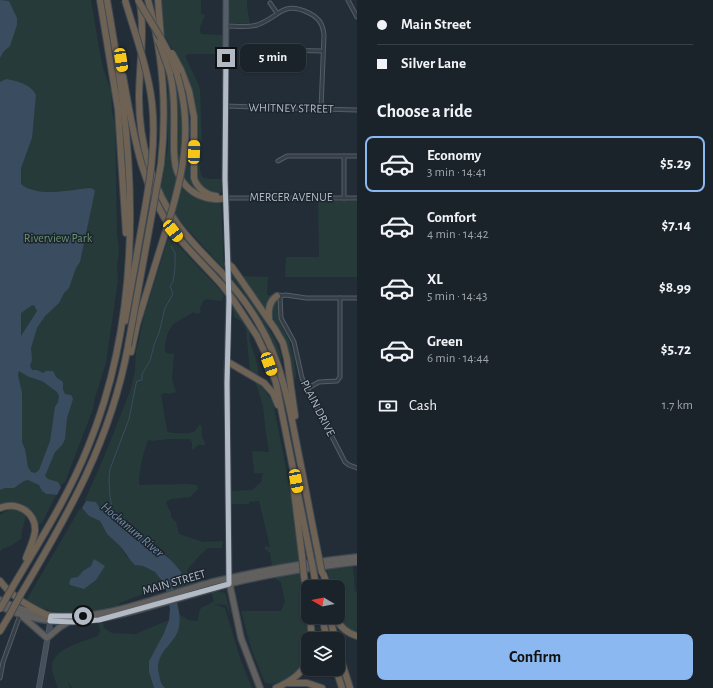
<!DOCTYPE html>
<meta charset="utf-8">
<style>
body{margin:0;font-family:"Alegreya Sans",sans-serif;background:#272f36;color:#f1f3f6;height:100vh;display:flex;flex-direction:column;font-size:15px;white-space:nowrap}
*{box-sizing:border-box;margin:0}
p{font-size:13px;color:#9fa4a8}
.icon{flex:none;width:22px;height:22px;fill:none;stroke:currentColor;stroke-width:2;stroke-linecap:round;stroke-linejoin:round}
.map{position:relative;flex:1;overflow:hidden}
.drawer{display:flex;flex-direction:column;background:#1a222a;width:356px}
.drawer>*{flex:none}
.banner{display:grid;align-content:center;height:88px;padding:0 20px;background:#1a222a}
.needle{width:26px;rotate:280deg}
.controls{position:absolute;left:301px;top:580px;display:grid;gap:8px}
.controls a{display:grid;place-items:center;width:44px;height:44px;border-radius:8px;background:#1a222a;box-shadow:0 1px 3px #0004,0 0 0 1px #383f47;font-size:20px}
.end{position:absolute;width:18px;height:18px;margin:-9px;border:5px solid #b1bac5;background:#111;box-shadow:0 0 0 2px #111}
.from{border-radius:50%}
.bubble{position:absolute;height:28px;border-radius:8px;background:#1a222a;box-shadow:0 1px 3px #0004,0 0 0 1px #383f47;font-size:13px;font-weight:700;line-height:28px;text-align:center}
.car{position:absolute;width:12px;height:24px;margin:-12px -6px;border-radius:5px;box-shadow:0 0 3px 1px #0007;background:linear-gradient(#f5c518 24%,#345 0 40%,#f5c518 0 76%,#345 0 86%,#f5c518 0)}
.banner b{display:flex;align-items:center;gap:14px;height:38px;font-size:15px}
.banner b+b{border-top:1px solid #383f47}
.banner i{width:10px;height:10px;background:#f1f3f6}
ul{padding:0;list-style:none}
li{display:flex;align-items:center;gap:12px;height:56px;margin:0 8px 6px;padding:0 12px;border:2px solid transparent;border-radius:8px}
li div{flex:1}
li b{display:block;font-size:15px}
li em{font-style:normal;font-weight:700}
li.selected{border-color:#8bb8f0}
li>.icon{width:36px;height:36px;stroke-width:1.5}
h2{padding:0 20px;font-size:18px;line-height:48px}
.pay{display:flex;align-items:center;gap:10px;height:44px;padding:0 20px;font-size:15px}
.pay p{margin-inline-start:auto}
.action{display:flex;gap:8px;margin-top:auto;padding:8px 20px}
.action a{flex:1;height:46px;border-radius:8px;background:#8bb8f0;color:#111;font-size:16px;font-weight:700;line-height:46px;text-align:center}
main{display:flex;flex:1;min-height:0}
.map>svg:first-child{display:block}
</style>
<main>
<div class="map">
<svg width="357" height="688" viewBox="0 0 357 688">
<rect width="100%" height="100%" fill="#232d38"/>
<!-- green -->
<g fill="#263a3a">
<path d="M0,0H91L99,48L103,68L111,91L112,112L115,123L117,234L119,250L117,268L118,280L106,363L95,398L93,409L65,482L60,486L58,482L41,489C44,496 50,495 56,495L42,523L39,524L37,523L35,514C27,506 11,502 0,505Z"/>
<path d="M161,0H201V14L205,15C203,22 198,26 201,34L223,35L222,54H188L185,56L200,88L202,149L200,170L202,177L208,179H222V190L220,194L203,189L196,178V123L180,62L163,33Z"/>
<polygon points="230,0 247,0 247,6 250,24 229,23"/>
<path d="M168,55C177,80 184,107 184,134C184,147 181,159 180,172L177,164Z"/>
<polygon points="165,62 170,79 178,179 170,207 161,189 168,146 168,93"/>
<path d="M184,91C193,105 193,128 192,145C191,151 189,159 191,164C193,171 196,181 198,190L197,192L183,178C189,148 188,121 184,91Z"/>
<polygon points="181,183 208,201 221,203 224,269 182,223 173,211"/>
<polygon points="318,201 357,201 357,277 285,277 286,257 319,257"/>
<path d="M169,236L221,291L224,297L221,301L206,299L203,301L200,309L201,313L197,314L193,312C179,323 171,319 166,340C165,345 164,348 166,353L174,354L172,379L176,392L170,394L164,393L161,395L167,430L168,432C174,433 191,435 195,431C196,430 198,426 199,425H201C203,429 201,432 202,437C203,441 206,440 205,445H198L194,449H192V443L190,439H169L152,441L148,440C143,454 139,470 139,485L187,484L197,485L198,489L190,497L171,499L166,502L171,513V517L176,522L179,534L203,542L223,541L222,548H208L200,555L187,570L189,578L194,581V584L177,590L174,589L173,585L175,581L181,578L180,571L167,556L148,542L142,536L131,532L107,515L101,509L86,501L85,502V500C101,465 115,430 129,394L130,392L135,371L136,350L138,344L144,316Z"/>
<polygon points="231,271 232,271 255,302 276,342 281,355 281,361 263,323 250,302 231,276"/>
<polygon points="242,276 268,277 267,295 273,296 267,310 258,300"/>
<polygon points="278,299 279,319 289,340 294,358 296,375 294,382 290,356 287,346 271,317 272,302"/>
<path d="M232,304L250,332C247,343 260,362 258,376L250,372L246,329L242,322L234,317L233,311L232,309Z"/>
<polygon points="255,381 260,384 273,402 290,489 300,561 272,566 270,553 265,549 265,546 270,547 259,501 249,502 249,504 231,504 231,491 252,490 261,482 263,473 254,473 252,451 269,452 265,426 263,406"/>
<path d="M82,508L89,516L100,521L107,534L121,547L126,556L137,565L143,566L155,572L163,583H168L169,587L153,590L120,603L118,606C111,606 104,609 97,611C73,616 47,613 26,601L79,510Z"/>
<path d="M10,509L18,511L25,515C26,523 20,530 22,538L11,546L2,549L0,552V515Z"/>
<path d="M353,567L355,591L357,592V634C333,624 338,609 338,587H331L327,568Z"/>
<path d="M302,572L310,638L308,639C308,660 301,670 283,680C277,683 272,685 265,683L251,648L241,611H281L285,602L281,582L273,577Z"/>
<path d="M217,591L225,593L226,595L231,617L226,605L214,604L225,608L241,661L252,688H165C158,679 157,666 160,655C170,642 182,632 179,614L188,620L198,621C200,601 203,610 214,601L211,592Z"/>
<path d="M169,620L161,639L149,661V672L154,688H72L69,683H68L70,688H58C56,682 52,674 52,667C51,649 85,641 98,636L100,631L98,623L103,622L104,628L112,633L133,634V635Z"/>
</g>
<!-- water -->
<g fill="#394c60" fill-rule="evenodd">
<polygon points="0,0 9,1 17,18 17,25 10,46 4,51 0,58"/>
<path d="M6,79C17,81 31,84 36,95L32,138L21,168V184C38,198 69,190 90,188L93,189L95,191L80,262L76,268L69,288L64,293L59,303L45,316L37,328L31,348L32,360L30,366L32,370H37L43,373L46,371H53L56,377L63,382V389L65,394L71,395L73,399L67,418L65,439L62,445L55,452L45,476L48,479L58,482L61,487L57,495L46,494L42,491L39,485L28,480L24,481L14,488H5L0,490V82ZM34,305L37,311L21,336V313L31,306ZM19,371L29,377L42,381L57,392L59,396L58,402L55,407L50,441L39,470L35,473L31,472L28,467L25,449L22,442V393L18,375Z"/>
<path d="M86,501L96,502C101,513 120,524 131,530V532C139,534 142,537 148,542C160,551 173,560 181,572V578L175,581L173,585C175,598 182,614 179,627C175,646 154,651 159,674C160,679 161,684 165,688H154L149,672V661L163,635L169,620L170,609L165,585L155,572L143,566L135,565L131,561L121,547L107,534L100,521L89,516L82,508Z"/>
<polygon points="94,559 105,566 96,580 84,589 70,585 69,583 71,578 78,577 83,571 91,566"/>
</g>
<g fill="none" stroke-linecap="round" stroke-linejoin="round">
<!-- stream -->
<polyline stroke="#394c60" stroke-width="1" points="114,521 110,496 109,479 110,469 129,419 136,384 137,381 142,380 142,374 150,361 154,345 159,333 165,308 173,294 170,286 173,282 175,268 175,253 171,246"/>
<defs>
<g id="minor">
<polyline points="348,0 357,17"/>
<polyline points="270,3 277,13"/>
<path d="M226,26C236,26 247,28 257,25C280,17 282,0 309,13C319,18 323,24 324,35L321,109"/>
<polyline points="280,50 323,51"/>
<polyline points="225,106 357,110"/>
<polyline points="344,156 344,198"/>
<polyline points="278,161 287,156 357,156"/>
<polyline points="225,198 357,198"/>
<polyline points="280,295 281,318 294,342 302,378 345,462 349,465 357,468"/>
<polyline points="279,296 286,295 306,298 357,298"/>
<polyline points="308,388 319,382 337,381 340,377 340,298"/>
<polyline points="0,678 3,662 20,615"/>
</g>
<polyline id="secondary" points="39,688 51,618"/>
<polyline id="primary" points="226,0 225,177 229,292 227,375 229,579"/>
<g id="trunk">
<polyline points="229,581 241,638 260,688"/>
<path d="M0,600C73,639 144,599 217,581C263,570 310,562 357,557"/>
<path d="M0,606C54,633 104,620 159,604C183,597 207,590 232,583C273,573 315,567 357,562"/>
<polyline points="23,617 47,638 60,627 68,622"/>
</g>
<g id="motorway">
<polyline points="100,0 118,109 126,233"/>
<path d="M148,0C163,53 167,109 161,164"/>
<polyline points="158,0 161,39"/>
<path d="M140,4C145,35 139,66 139,98C139,143 152,189 179,226C192,243 207,258 222,273"/>
<path d="M181,70L189,91L194,117V178C197,188 206,195 216,196"/>
<path d="M170,73C175,94 174,116 174,137C174,148 173,160 177,171C181,182 190,192 201,196C209,199 218,200 225,198"/>
<path d="M123,76C133,130 140,185 173,231C188,250 206,267 222,285"/>
<polyline points="228,264 232,267 275,329 283,343 287,359 295,416"/>
<path d="M234,288C277,339 286,388 298,451C305,485 311,519 318,553"/>
<polyline points="234,301 257,336 266,355 276,383 310,554"/>
<path d="M269,318C268,309 269,301 277,296"/>
<polyline points="125,321 136,260"/>
<polyline points="131,352 137,324 153,272"/>
<polyline points="228,362 264,383 273,393 278,405"/>
<polyline points="293,483 302,556"/>
<path d="M0,508C17,501 36,512 35,531C34,540 29,550 26,558"/>
<polyline points="323,573 328,587"/>
<polyline points="314,574 316,587"/>
<polyline points="304,576 308,602"/>
<path d="M0,581C13,598 30,607 49,616"/>
<path d="M12,588C39,542 68,497 88,447C132,340 137,218 123,104C119,69 113,35 107,0"/>
<path d="M21,594C69,513 111,440 128,346"/>
<polyline points="310,617 312,639"/>
<polyline points="322,617 327,639"/>
<polyline points="330,617 335,639"/>
<path d="M335,617C340,627 346,633 357,636"/>
<polyline points="0,631 9,616"/>
<polyline points="338,650 350,688"/>
<polyline points="336,669 342,688"/>
<polyline points="288,683 307,683 322,688"/>
<path d="M276,688C289,682 301,675 308,661"/>
</g>
</defs>
<!-- minor casing -->
<use href="#minor" stroke="#545d66" stroke-width="5"/>
<!-- secondary casing -->
<use href="#secondary" stroke="#545d66" stroke-width="6"/>
<!-- primary casing -->
<use href="#primary" stroke="#404852" stroke-width="7"/>
<!-- trunk casing -->
<use href="#trunk" stroke="#414a53" stroke-width="8"/>
<!-- motorway casing -->
<use href="#motorway" stroke="#414a53" stroke-width="8"/>
<!-- minor -->
<use href="#minor" stroke="#363f48" stroke-width="3"/>
<!-- secondary -->
<use href="#secondary" stroke="#454f5b" stroke-width="4.5"/>
<!-- primary -->
<use href="#primary" stroke="#545e68" stroke-width="5"/>
<!-- trunk -->
<use href="#trunk" stroke="#61605e" stroke-width="5.5"/>
<!-- motorway -->
<use href="#motorway" stroke="#6e6254" stroke-width="6"/>
<defs>
<g id="motorway-bridge">
<path d="M125,0C135,34 148,68 152,103C158,156 144,208 136,260"/>
<path d="M138,0C149,20 162,37 171,58C203,134 175,199 153,272"/>
<polyline points="159,42 170,73"/>
<polyline points="172,53 181,70"/>
<polyline points="222,273 234,288"/>
<polyline points="222,285 234,301"/>
<polyline points="128,346 161,164"/>
<polyline points="318,553 322,573"/>
<polyline points="310,554 314,574"/>
<polyline points="302,556 304,576"/>
<polyline points="0,609 12,588"/>
<polyline points="9,616 21,594"/>
</g>
</defs>
<!-- motorway-bridge casing -->
<use href="#motorway-bridge" stroke="#414a53" stroke-width="8" stroke-linecap="butt"/>
<!-- motorway-bridge -->
<use href="#motorway-bridge" stroke="#6e6254" stroke-width="6"/>
</g>
<g fill="none" stroke-linecap="round" stroke-linejoin="round">
<!-- route -->
<polyline stroke="#b1bac5" stroke-width="5" points="83,616 51,616 50,621 73,622 99,620 229,584 227,383 229,301 225,179 226,58"/>
</g>
<g text-anchor="middle" dominant-baseline="central" stroke-width="3" stroke-linejoin="round" paint-order="stroke">
<!-- street labels -->
<g font-size="12" fill="#b1bac5" stroke="#1c242d">
<text transform="translate(291 108) rotate(1)">WHITNEY STREET</text>
<text x="291" y="197">MERCER AVENUE</text>
<text transform="translate(318 408) rotate(63)">PLAIN DRIVE</text>
<text transform="translate(174 582) rotate(-16)">MAIN STREET</text>
</g>
<!-- park labels -->
<g font-size="12" fill="#6a9471" stroke="#1c242d">
<text x="58" y="238">Riverview Park</text>
</g>
<!-- water labels -->
<g font-size="13" font-style="italic" fill="#738ca6" stroke="#1c242d">
<text transform="translate(132 530) rotate(40)">Hockanum River</text>
</g>
</g>
</svg>
<div class="controls">
<a><svg class="needle" viewBox="-14 -14 28 28"><path d="M0-13l5 13h-10z" fill="#e53935"/><path d="M0 13l5-13h-10z" fill="#9fa4a8"/></svg></a>
<a><svg class="icon" aria-label="layers" viewBox="0 0 24 24"><path d="M12 4l9 5-9 5-9-5zM3 14l9 5 9-5"/></svg></a>
</div>
<i class="end from" style="left:83px;top:616px"></i>
<i class="end" style="left:226px;top:58px"></i>
<div class="bubble" style="left:240px;top:44px;width:66px">5 min</div>
<i class="car" style="left:121px;top:60px;rotate:171deg"></i>
<i class="car" style="left:194px;top:152px;rotate:2deg"></i>
<i class="car" style="left:173px;top:231px;rotate:142deg"></i>
<i class="car" style="left:269px;top:364px;rotate:160deg"></i>
<i class="car" style="left:296px;top:481px;rotate:169deg"></i>
</div>
<section class="drawer">
<div class="banner">
<b><i class="from"></i>Main Street</b>
<b><i></i>Silver Lane</b>
</div>
<h2>Choose a ride</h2>
<ul>
<li class="selected"><svg class="icon" aria-label="car" viewBox="0 0 24 24"><path d="M5 17H2v-5l4-1 3-4h7l3 4 3 1v5h-3M9 17h6M6 11h13"/><circle cx="7" cy="17" r="2"/><circle cx="17" cy="17" r="2"/></svg><div><b>Economy</b><p>3 min · 14:41</p></div><em>$5.29</em></li>
<li><svg class="icon" aria-label="car" viewBox="0 0 24 24"><path d="M5 17H2v-5l4-1 3-4h7l3 4 3 1v5h-3M9 17h6M6 11h13"/><circle cx="7" cy="17" r="2"/><circle cx="17" cy="17" r="2"/></svg><div><b>Comfort</b><p>4 min · 14:42</p></div><em>$7.14</em></li>
<li><svg class="icon" aria-label="car" viewBox="0 0 24 24"><path d="M5 17H2v-5l4-1 3-4h7l3 4 3 1v5h-3M9 17h6M6 11h13"/><circle cx="7" cy="17" r="2"/><circle cx="17" cy="17" r="2"/></svg><div><b>XL</b><p>5 min · 14:43</p></div><em>$8.99</em></li>
<li><svg class="icon" aria-label="car" viewBox="0 0 24 24"><path d="M5 17H2v-5l4-1 3-4h7l3 4 3 1v5h-3M9 17h6M6 11h13"/><circle cx="7" cy="17" r="2"/><circle cx="17" cy="17" r="2"/></svg><div><b>Green</b><p>6 min · 14:44</p></div><em>$5.72</em></li>
</ul>
<div class="pay"><svg class="icon" aria-label="cash" viewBox="0 0 24 24"><path d="M3 7h18v10H3z"/><circle cx="12" cy="12" r="2"/></svg>Cash<p>1.7 km</p></div>
<div class="action"><a>Confirm</a></div>
</section>
</main>
